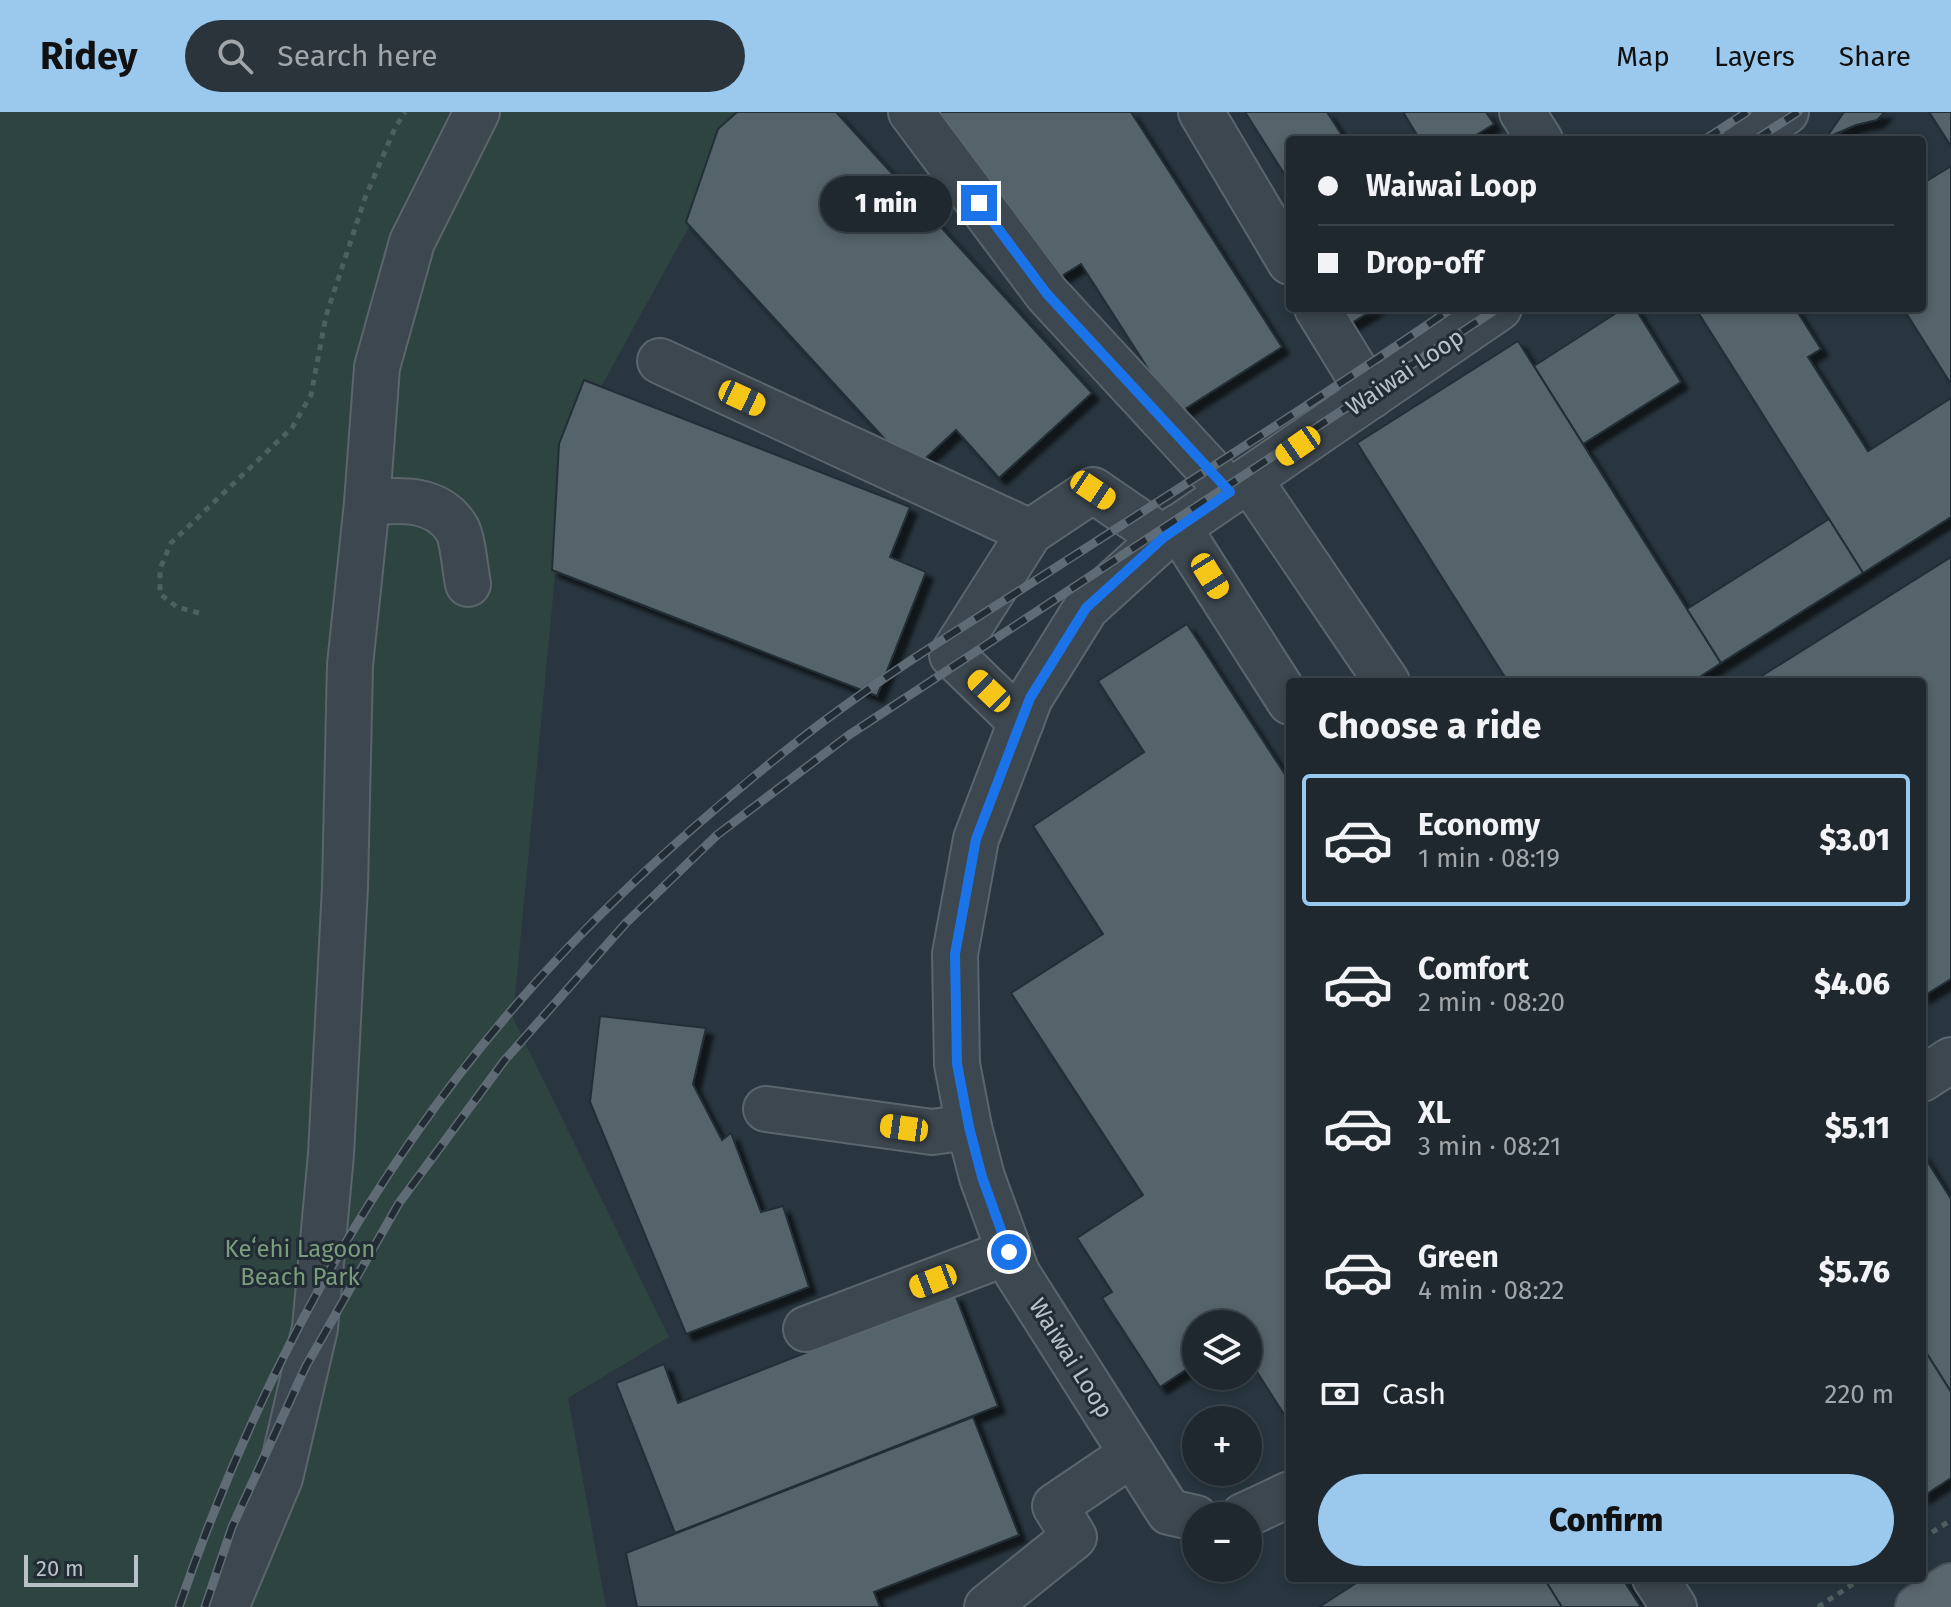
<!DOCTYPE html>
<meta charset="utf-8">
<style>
body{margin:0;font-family:"Fira Sans",sans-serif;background:#2c343b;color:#f1f3f6;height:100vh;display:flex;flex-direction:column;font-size:30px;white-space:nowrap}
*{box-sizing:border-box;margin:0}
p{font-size:26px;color:#a1a6aa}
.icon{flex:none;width:44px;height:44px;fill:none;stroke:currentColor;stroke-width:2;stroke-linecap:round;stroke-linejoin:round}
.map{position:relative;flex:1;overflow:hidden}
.drawer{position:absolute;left:1286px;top:566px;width:640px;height:904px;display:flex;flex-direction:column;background:#1f282f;border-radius:8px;box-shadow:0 4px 12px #0003,0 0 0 2px #3c444b}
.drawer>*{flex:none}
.guide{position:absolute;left:1286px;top:24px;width:640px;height:176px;border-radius:8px;box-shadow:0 4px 12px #0003,0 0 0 2px #3c444b;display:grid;align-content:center;height:176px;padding:0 32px;background:#1f282f}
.fabs{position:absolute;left:1182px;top:1198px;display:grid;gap:16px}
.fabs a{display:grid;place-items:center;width:80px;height:80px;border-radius:50%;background:#1f282f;box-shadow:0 4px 12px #0003,0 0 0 2px #3c444b;font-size:40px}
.scale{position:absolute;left:24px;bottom:20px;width:114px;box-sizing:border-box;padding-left:8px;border:4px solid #bac2c9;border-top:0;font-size:22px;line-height:28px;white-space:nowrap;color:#bac2c9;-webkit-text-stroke:6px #222c34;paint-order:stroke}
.end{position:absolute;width:36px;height:36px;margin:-18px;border:10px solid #1a73e8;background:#fff;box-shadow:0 0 0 4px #fff}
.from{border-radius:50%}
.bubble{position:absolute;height:56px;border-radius:28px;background:#1f282f;box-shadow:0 4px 12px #0003,0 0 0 2px #3c444b;font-size:26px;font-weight:800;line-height:56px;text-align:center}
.car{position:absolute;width:24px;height:48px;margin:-24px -12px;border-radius:10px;box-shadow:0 0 6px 2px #0007;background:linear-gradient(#f5c518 24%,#345 0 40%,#f5c518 0 76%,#345 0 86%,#f5c518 0)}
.guide b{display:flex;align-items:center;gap:28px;height:76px;font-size:30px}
.guide b+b{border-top:2px solid #3c444b}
.guide i{width:20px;height:20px;background:#f1f3f6}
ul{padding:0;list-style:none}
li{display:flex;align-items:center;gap:24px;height:132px;margin:0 16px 12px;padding:0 16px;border:4px solid transparent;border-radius:8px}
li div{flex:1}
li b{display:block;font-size:30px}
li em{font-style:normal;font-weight:800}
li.on{border-color:#9bc8ed}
li>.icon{width:72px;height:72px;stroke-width:1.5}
h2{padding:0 32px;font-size:36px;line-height:96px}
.pay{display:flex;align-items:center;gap:20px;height:88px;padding:0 32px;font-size:30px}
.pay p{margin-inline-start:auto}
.action{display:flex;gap:16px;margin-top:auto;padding:16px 32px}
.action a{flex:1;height:92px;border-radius:48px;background:#9bc8ed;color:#111;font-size:32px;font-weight:800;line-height:92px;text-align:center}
header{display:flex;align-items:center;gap:48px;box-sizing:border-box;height:112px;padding:0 40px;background:#9bc8ed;color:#111}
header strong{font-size:38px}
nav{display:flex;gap:44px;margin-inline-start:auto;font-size:28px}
.search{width:560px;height:72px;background:#2c343b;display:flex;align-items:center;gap:20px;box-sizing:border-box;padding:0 28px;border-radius:44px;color:#a1a6aa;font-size:30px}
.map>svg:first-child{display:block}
</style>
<header>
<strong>Ridey</strong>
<div class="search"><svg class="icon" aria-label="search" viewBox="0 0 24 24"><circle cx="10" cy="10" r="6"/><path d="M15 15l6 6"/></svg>Search here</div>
<nav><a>Map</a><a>Layers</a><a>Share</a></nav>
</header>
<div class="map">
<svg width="1951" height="1495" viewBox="0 0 1951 1495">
<defs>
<filter id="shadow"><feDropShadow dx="7" dy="7" stdDeviation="2" flood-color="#0009"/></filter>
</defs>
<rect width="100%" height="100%" fill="#29363f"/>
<!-- green -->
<polygon fill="#2e4441" points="0,0 752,0 567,337 513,906 669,1225 568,1286 606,1495 0,1495"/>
<!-- building -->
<g fill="#55636b" stroke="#242e36" stroke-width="2" filter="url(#shadow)">
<polygon points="737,0 836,0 1092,281 999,366 956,318 913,358 686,110 718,17"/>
<polygon points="940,0 1131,0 1282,235 1177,302 1081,152 1050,171"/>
<polygon points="1245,0 1327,0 1345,28 1290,28 1290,71"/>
<polygon points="1403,0 1486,0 1494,12 1468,28 1420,28"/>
<polygon points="1844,0 1885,0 1877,8 1856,13 1826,26"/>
<polygon points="1929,0 1951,0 1951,34"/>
<polygon points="1951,54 1951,272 1903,196 1922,196 1922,72"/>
<polygon points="1334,196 1376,196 1345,215"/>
<polygon points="1624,196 1635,196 1681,270 1583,332 1534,254"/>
<polygon points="1698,196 1795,196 1821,237 1808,245 1868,339 1951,286 1951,405 1863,461 1696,197"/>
<polygon points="1518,229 1721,551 1692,570 1508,570 1357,331"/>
<polygon points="584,268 910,395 890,445 926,460 877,584 552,458 559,332"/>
<polygon points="1829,407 1863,461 1721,551 1687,497"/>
<polygon points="1951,445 1951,867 1922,885 1922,570 1752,570"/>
<polygon points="1187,512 1290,670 1289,1310 1248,1246 1248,1212 1196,1212 1196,1251 1160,1275 1102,1186 1112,1180 1077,1126 1143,1083 1011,881 1103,822 1033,714 1144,640 1098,569"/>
<polygon points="600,904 706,916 693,972 722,1028 731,1021 761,1100 783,1094 809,1175 686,1222 590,990"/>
<polygon points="1922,1041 1951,1087 1951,1280 1922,1234"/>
<polygon points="955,1182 998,1294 675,1421 616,1271 664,1252 678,1291"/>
<polygon points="1922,1234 1951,1280 1951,1366 1922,1385"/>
<polygon points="973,1305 1019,1423 874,1480 880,1495 637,1495 626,1441"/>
<polygon points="1364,1466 1544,1466 1562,1495 1319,1495"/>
<polygon points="1544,1466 1622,1466 1641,1495 1562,1495"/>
</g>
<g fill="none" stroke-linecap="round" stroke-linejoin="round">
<defs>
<g id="minor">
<polyline points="911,0 1047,182 1230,380"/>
<polyline points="1201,0 1290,150"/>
<polyline points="1522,0 1540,28"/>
<polyline points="1745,28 1786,0"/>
<polyline points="1317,196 1371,284"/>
<polyline points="660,249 1030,420"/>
<polyline points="1249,367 1387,570"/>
<path d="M367,391C399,387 438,385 457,417C463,428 465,457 468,472"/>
<polyline points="1178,415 1290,590"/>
<polyline points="1021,610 952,543 1030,420 1093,378 1163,426"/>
<polyline points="1922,967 1951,948"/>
<polyline points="766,997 932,1020 969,1015"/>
<polyline points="806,1217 1009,1140"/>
<polyline points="1243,1404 1290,1382"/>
<polyline points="1196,1406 1169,1400 1017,1161 982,1065 969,1015 957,952 955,842 976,727 1030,586 1086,496 1163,426 1499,196"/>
<polyline points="1655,1466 1674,1495"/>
<polyline points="226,1495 280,1366 315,1216 331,1042 345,775 350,553 367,391 377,255 412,130 477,0"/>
<polyline points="987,1495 1074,1425 1055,1394 1132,1342"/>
</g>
<polyline id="major" points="1918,1495 1951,1474"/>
</defs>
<!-- minor casing -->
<use href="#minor" stroke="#5b656c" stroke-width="48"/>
<!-- major casing -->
<use href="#major" stroke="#4a535b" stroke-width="48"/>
<!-- path -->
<g stroke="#4d605f" stroke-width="5" stroke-dasharray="6 6" stroke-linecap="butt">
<polyline points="199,501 177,495 160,482 160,457 171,431 292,316 311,283 326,204 365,86 395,16 405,0"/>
<polyline points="1922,1427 1951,1408"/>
<polyline points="1818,1495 1862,1466"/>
</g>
<!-- minor -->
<use href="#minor" stroke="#3d474f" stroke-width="44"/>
<!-- major -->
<use href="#major" stroke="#5b676f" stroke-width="44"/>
<defs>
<g id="rail">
<polyline points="1704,28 1747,0"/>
<polyline points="1755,28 1798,0"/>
<path d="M179,1495C253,1278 365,1067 516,893C601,794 700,706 803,625C879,566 963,515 1044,463C1181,375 1318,288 1452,196"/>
<polyline points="205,1495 232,1415 306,1254 399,1091 504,949 626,811 717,723 849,623 1498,196"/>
</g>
</defs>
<!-- rail casing -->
<use href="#rail" stroke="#606c75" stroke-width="9"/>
<!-- rail -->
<use href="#rail" stroke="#222c34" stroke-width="6" stroke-dasharray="18" stroke-linecap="butt"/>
</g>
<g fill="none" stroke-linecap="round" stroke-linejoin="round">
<!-- route -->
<polyline stroke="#1a73e8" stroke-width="10" points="979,91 1047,182 1230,380 1163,426 1086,496 1030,586 976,727 955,842 957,952 969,1015 982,1065 1009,1140"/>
</g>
<g text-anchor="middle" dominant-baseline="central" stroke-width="6" stroke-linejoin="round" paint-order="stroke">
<!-- street labels -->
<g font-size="24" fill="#bac2c9" stroke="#222c34">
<text transform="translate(1405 260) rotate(-34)">Waiwai Loop</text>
<text transform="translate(1071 1246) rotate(58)">Waiwai Loop</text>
</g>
<!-- park labels -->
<g font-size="24" fill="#7a9d7d" stroke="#222c34">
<text x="300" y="1137">Keʻehi Lagoon<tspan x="300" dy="28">Beach Park</tspan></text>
</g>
</g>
</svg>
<div class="fabs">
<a><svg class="icon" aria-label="layers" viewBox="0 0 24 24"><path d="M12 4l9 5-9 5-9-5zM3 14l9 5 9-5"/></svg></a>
<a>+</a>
<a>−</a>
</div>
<div class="scale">20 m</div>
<i class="end from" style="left:1009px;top:1140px"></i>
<i class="end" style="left:979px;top:91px"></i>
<div class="bubble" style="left:820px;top:64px;width:132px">1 min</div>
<i class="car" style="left:742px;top:286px;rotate:115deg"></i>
<i class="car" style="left:1298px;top:334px;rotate:235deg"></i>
<i class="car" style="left:1093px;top:378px;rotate:124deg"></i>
<i class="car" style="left:1210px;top:464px;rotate:148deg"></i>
<i class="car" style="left:989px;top:579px;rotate:314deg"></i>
<i class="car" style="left:904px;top:1016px;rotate:278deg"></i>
<i class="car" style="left:933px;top:1169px;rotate:249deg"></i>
<div class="guide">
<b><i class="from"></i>Waiwai Loop</b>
<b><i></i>Drop-off</b>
</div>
<section class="drawer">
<h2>Choose a ride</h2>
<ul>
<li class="on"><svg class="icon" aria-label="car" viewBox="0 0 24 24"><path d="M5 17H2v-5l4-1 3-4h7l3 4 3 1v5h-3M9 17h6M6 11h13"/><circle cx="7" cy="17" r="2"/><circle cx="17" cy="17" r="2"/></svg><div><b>Economy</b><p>1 min · 08:19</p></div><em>$3.01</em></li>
<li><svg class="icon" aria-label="car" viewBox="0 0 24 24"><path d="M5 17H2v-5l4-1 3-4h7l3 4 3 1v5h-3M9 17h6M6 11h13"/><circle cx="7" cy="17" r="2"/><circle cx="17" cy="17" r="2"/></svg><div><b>Comfort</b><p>2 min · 08:20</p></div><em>$4.06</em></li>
<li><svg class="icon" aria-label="car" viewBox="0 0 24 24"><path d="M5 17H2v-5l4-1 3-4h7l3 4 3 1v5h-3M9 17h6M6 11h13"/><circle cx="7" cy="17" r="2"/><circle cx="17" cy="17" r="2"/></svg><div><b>XL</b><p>3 min · 08:21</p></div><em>$5.11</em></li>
<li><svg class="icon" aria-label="car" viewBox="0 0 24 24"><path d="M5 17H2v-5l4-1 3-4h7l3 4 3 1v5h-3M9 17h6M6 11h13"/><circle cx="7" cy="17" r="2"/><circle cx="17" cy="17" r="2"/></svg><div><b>Green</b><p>4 min · 08:22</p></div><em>$5.76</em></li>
</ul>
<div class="pay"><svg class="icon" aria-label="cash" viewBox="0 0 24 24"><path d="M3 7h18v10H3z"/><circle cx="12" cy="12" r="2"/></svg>Cash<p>220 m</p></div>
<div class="action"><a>Confirm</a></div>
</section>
</div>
